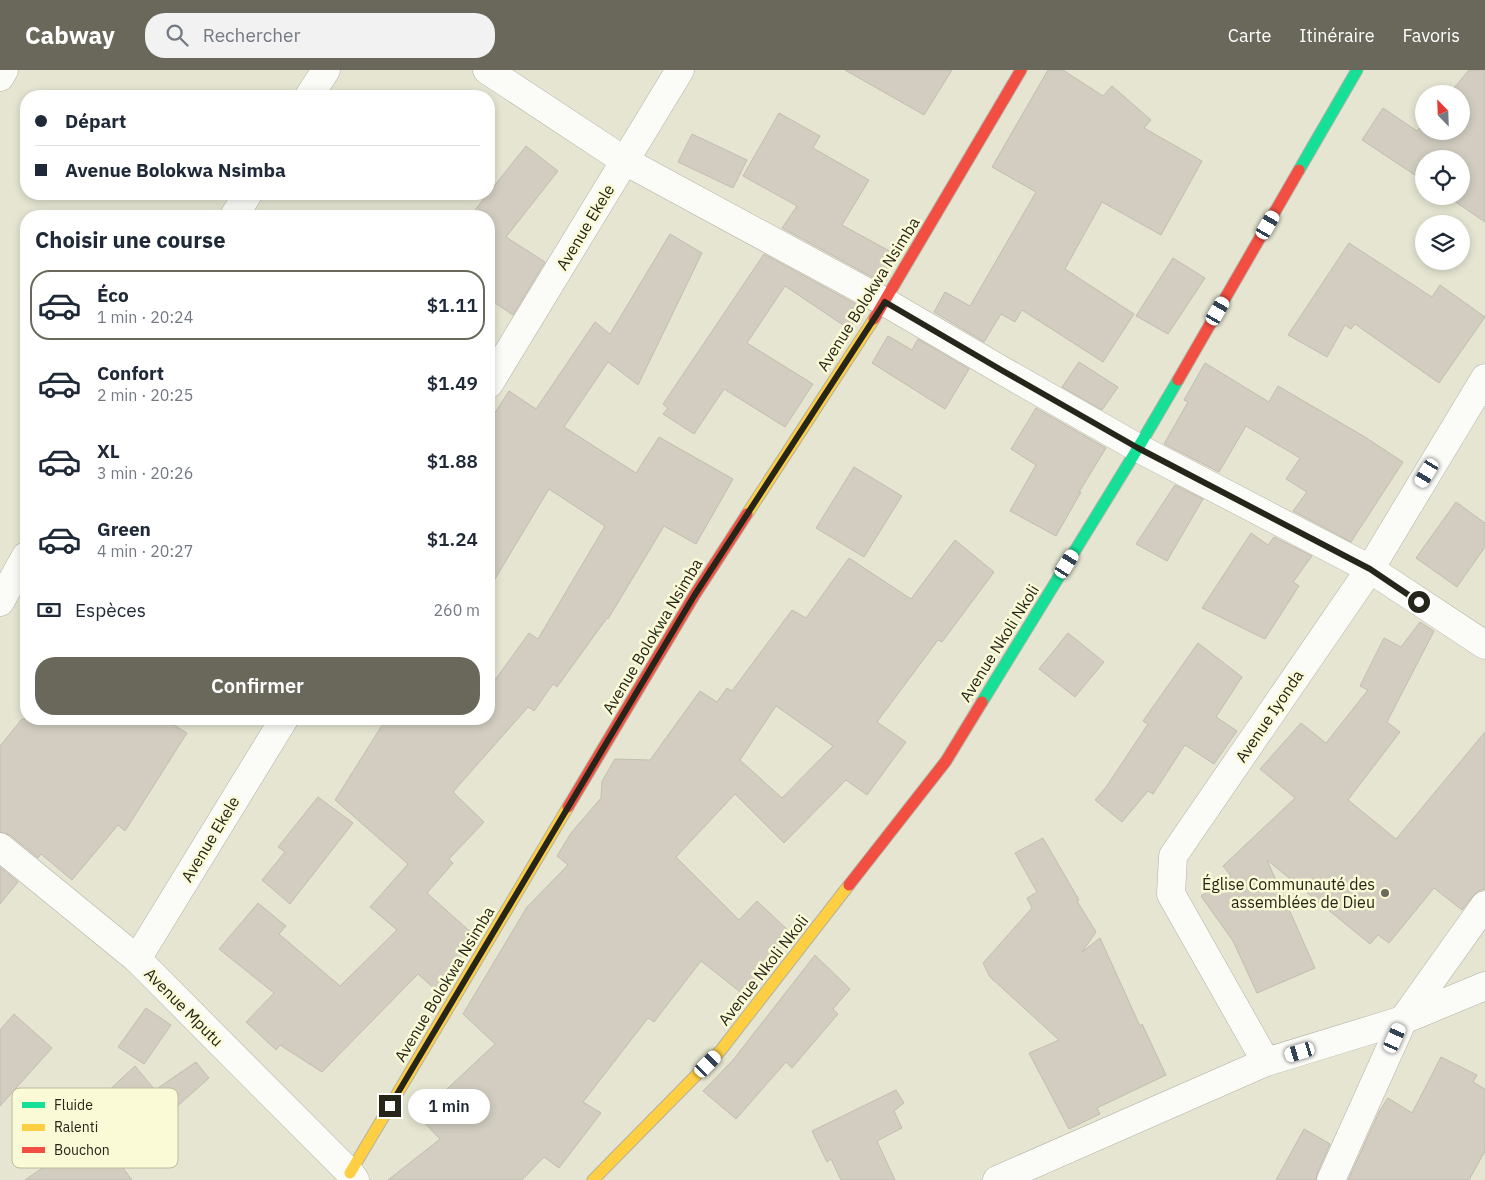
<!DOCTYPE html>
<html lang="fr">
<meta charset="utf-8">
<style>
body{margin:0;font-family:"IBM Plex Sans",sans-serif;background:#f2f2f3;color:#1f2937;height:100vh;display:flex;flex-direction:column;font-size:19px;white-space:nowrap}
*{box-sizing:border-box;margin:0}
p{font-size:16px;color:#747a83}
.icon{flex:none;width:28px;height:28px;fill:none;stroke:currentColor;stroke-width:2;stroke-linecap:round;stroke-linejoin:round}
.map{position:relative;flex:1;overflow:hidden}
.panel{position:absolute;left:20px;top:140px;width:475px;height:515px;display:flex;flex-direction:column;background:#fff;border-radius:20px;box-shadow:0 2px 8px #0003}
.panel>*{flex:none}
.guide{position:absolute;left:20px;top:20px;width:475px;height:110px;border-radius:20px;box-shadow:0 2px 8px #0003;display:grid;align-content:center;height:110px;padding:0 15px;background:#fff}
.needle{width:32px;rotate:337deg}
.fabs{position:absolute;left:1415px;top:15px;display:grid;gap:10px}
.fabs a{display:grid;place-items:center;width:55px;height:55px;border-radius:50%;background:#fff;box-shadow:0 2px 8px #0003;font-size:25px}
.end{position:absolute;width:22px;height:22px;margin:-11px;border:6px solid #262519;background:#fff;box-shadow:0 0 0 2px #fff}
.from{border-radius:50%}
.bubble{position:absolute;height:35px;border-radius:18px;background:#fff;box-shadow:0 2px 8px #0003;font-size:16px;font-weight:600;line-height:35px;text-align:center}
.car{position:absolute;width:15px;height:30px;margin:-15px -8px;border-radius:6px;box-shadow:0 0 4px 1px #0007;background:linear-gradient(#fff 24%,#345 0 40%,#fff 0 76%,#345 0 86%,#fff 0)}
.guide b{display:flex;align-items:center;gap:18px;height:48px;font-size:19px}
.guide b+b{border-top:1px solid #e0e1e3}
.guide i{width:12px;height:12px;background:#1f2937}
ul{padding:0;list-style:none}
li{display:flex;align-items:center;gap:15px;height:70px;margin:0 10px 8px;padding:0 5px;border:2px solid transparent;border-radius:20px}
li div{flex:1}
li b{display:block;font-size:19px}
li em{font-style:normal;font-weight:600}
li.active{border-color:#69685a}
li>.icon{width:45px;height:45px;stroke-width:1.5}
h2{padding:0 15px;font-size:22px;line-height:60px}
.pay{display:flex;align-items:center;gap:12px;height:55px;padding:0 15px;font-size:19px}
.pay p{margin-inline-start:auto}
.primary-button{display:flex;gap:10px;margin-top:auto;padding:10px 15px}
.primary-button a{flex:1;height:58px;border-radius:20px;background:#69685a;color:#fff;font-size:20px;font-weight:600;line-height:58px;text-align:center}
header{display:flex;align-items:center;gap:30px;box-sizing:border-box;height:70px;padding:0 25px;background:#69685a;color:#fff}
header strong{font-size:24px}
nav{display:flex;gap:28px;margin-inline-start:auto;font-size:18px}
.search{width:350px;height:45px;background:#f2f2f3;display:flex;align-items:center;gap:12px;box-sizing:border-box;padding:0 18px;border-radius:20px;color:#747a83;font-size:19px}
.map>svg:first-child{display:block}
</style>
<header>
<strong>Cabway</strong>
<div class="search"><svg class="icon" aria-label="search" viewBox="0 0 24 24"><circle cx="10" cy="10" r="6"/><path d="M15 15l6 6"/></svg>Rechercher</div>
<nav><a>Carte</a><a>Itinéraire</a><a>Favoris</a></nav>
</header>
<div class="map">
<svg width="1485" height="1110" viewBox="0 0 1485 1110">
<rect width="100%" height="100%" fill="#e5e5d2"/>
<!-- building -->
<g fill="#d2cdc0" stroke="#c2bdb0" fill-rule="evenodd">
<polygon points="845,0 952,0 924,45"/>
<polygon points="1048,0 1063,0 1103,26 1112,16 1151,50 1144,58 1202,91 1161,165 1102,132 1065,199 1134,244 1103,292 1022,240 1015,252 1001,244 984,272 934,242 945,222 970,236 1036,122 992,97"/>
<polygon points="1469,0 1485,0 1485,152 1447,126 1461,126 1461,89 1424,89 1424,111 1362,70 1383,38 1417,61 1424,54 1424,61 1461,61 1461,24 1449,24"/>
<polygon points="779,43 820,66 813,78 869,110 842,155 895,184 879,211 782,158 797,136 743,106"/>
<polygon points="692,64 747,90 733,118 678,92"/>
<polygon points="526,76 558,101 506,167 545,192 513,245 489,229 489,146 473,146 471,145"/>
<polygon points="670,164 702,183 638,315 608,292 564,357 636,403 659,367 733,409 696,474 664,456 608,549 607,548 557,617 553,614 534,641 528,637 453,722 484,752 449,789 453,793 427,823 474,865 439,923 418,904 322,1002 280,975 276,980 246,952 274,923 219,879 258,833 286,856 279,864 340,916 397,860 370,837 408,794 335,730 386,649 489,649 489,616 498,606 529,563 538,569 605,456 549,419 489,519 489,352 509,321 536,339 595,252 610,264"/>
<polygon points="1349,173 1432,227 1440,215 1485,247 1439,313 1355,254 1351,259 1345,255 1327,287 1288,265"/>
<polygon points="764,184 863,238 849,259 785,216 747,273 813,314 785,357 724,319 694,364 663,344 668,338 663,334"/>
<polygon points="1173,188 1205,208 1168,264 1136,246"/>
<polygon points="888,266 912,280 918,269 969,299 945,339 872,293"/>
<polygon points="1079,292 1118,317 1102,340 1062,317"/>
<polygon points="1205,293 1269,332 1278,316 1365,367 1403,392 1351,472 1293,441 1307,422 1286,409 1300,388 1246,356 1219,402 1164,374 1188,332 1184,330"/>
<polygon points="1036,338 1106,378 1079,422 1081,422 1056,466 1010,441 1036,395 1011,379"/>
<polygon points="854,397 902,426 864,487 816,458"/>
<polygon points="1175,415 1203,429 1167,491 1136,474"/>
<polygon points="1456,432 1485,453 1485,477 1457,517 1416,488"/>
<polygon points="1251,463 1268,475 1274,467 1312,486 1293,512 1299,516 1265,569 1202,538"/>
<path d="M955,470L994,502L942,572L938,570L877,652L906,672L867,725L846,710L784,773L735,724L676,787L739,850L757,831L792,864L744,925L701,891L654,952L648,948L583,1032L601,1043L559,1098L544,1087L522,1110H388L440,1069L418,1046L495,974L463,944L527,837L568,795L557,786L571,763L601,728L602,711L615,689L650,690L700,621L717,632L727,618L732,621L792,540L806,548L849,488L911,529ZM776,636L833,676L782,728L740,690Z"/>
<polygon points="1420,552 1434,561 1387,652 1400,662 1348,730 1396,769 1485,662 1485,819 1478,821 1473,826 1462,840 1434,818 1389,873 1378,865 1370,874 1267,790 1315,898 1257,923 1233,871 1201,826 1231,806 1223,796 1295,728 1260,699 1301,653 1326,673 1368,620 1360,616 1384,568 1401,577"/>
<polygon points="1068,563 1104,592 1075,627 1039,599"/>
<polygon points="1198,573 1242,607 1216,647 1237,661 1214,694 1185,675 1153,724 1148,721 1122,752 1095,730 1106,717 1148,654 1143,651"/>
<polygon points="22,649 164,649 187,663 125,761 118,755 72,810 41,784 38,788 10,765 0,762 0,676"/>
<polygon points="318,727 353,753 290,834 262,810 285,782 278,777"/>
<polygon points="1043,768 1079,830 1077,831 1096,862 1082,882 1100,868 1140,956 1142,954 1166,1005 1097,1038 1100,1044 1069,1059 1029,983 1059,970 990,907 983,893 1032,838 1027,828 1037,822 1015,783"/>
<polygon points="0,797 18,812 0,834"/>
<polygon points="815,885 850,919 833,939 838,944 792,998 786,992 736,1049 703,1021 733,990"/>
<polygon points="146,938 171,955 144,994 118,977"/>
<polygon points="14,944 52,978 0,1036 0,960"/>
<polygon points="1441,987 1477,1005 1473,1012 1485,1019 1485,1081 1469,1110 1348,1110 1379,1042 1388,1028 1412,1043"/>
<polygon points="196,992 209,1008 117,1090 132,1110 25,1110 122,1043 105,1024 135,996 155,1020"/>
<polygon points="896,1020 904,1033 894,1041 902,1058 877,1071 895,1110 841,1110 831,1089 827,1092 812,1061"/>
<polygon points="1304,1059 1330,1074 1317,1104 1316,1110 1276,1110"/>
</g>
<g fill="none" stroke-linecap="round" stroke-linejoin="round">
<defs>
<g id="street">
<polyline points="487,0 625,91 885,232 1003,301 1138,378 1370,499 1485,575"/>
<polyline points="0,7 4,0"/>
<polyline points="309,26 326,0"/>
<polyline points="234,146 248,124"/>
<polyline points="489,314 680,0"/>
<polyline points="0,532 26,486"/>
<polyline points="0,777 137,889 350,1103 355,1110"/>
<polyline points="137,889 284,649"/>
<polyline points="1266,992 1171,824 1173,786 1370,499 1485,308"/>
<polyline points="997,1110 1266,992 1403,950 1485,916"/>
<polyline points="1331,1110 1403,950 1485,835"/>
</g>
<g id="fast">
<polyline points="1299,100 1357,0"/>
<polyline points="982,632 1138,378 1178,310"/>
</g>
<g id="slow">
<polyline points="747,444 874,249"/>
<polyline points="350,1103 568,737"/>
<polyline points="593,1110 721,980 849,815"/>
</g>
<g id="jam">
<polyline points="874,249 1021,0"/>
<polyline points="1178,310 1299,100"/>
<polyline points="568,737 694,526 747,444"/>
<polyline points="849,815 946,691 982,632"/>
</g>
</defs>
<!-- street casing -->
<use href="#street" stroke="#b3b2a4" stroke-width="29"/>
<!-- fast casing -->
<use href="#fast" stroke="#b3b2a4" stroke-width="13"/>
<!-- slow casing -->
<use href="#slow" stroke="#b3b2a4" stroke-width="13"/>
<!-- jam casing -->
<use href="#jam" stroke="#b3b2a4" stroke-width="13"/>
<!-- street -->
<use href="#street" stroke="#fbfbf8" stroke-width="28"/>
<!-- fast -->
<use href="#fast" stroke="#16e098" stroke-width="11"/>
<!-- slow -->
<use href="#slow" stroke="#ffcf43" stroke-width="11"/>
<!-- jam -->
<use href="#jam" stroke="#f24e42" stroke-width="11"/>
</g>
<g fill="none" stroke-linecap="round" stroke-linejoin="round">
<!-- route -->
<polyline stroke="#262519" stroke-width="6" points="390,1036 694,526 885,232 1003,301 1138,378 1370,499 1419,532"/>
</g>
<!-- markers -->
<circle fill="#69685a" stroke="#fafad7" stroke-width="2" cx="1385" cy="823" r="5"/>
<g text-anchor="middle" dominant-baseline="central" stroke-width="5" stroke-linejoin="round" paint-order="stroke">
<!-- street labels -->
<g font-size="16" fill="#262519" stroke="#fafad7">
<text transform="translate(585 157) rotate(-59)">Avenue Ekele</text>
<text transform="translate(868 224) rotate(-58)">Avenue Bolokwa Nsimba</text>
<text transform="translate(652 566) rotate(-59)">Avenue Bolokwa Nsimba</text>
<text transform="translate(999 573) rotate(-58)">Avenue Nkoli Nkoli</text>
<text transform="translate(1269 646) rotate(-56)">Avenue Iyonda</text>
<text transform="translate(210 769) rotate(-59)">Avenue Ekele</text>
<text transform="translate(763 900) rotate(-52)">Avenue Nkoli Nkoli</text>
<text transform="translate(444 914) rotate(-59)">Avenue Bolokwa Nsimba</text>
<text transform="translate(184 937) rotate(45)">Avenue Mputu</text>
</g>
<!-- poi labels -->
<g font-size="16" fill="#262519" stroke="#fafad7" text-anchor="end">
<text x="1375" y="814">Église Communauté des<tspan x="1375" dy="18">assemblées de Dieu</tspan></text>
</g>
</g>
<!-- legend -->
<rect x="12" y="1018" width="166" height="80" rx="8" fill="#fafad7" stroke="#baba9e" stroke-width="1"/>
<rect x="22" y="1032" width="23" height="6" fill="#16e098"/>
<rect x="22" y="1054" width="23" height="7" fill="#ffcf43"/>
<rect x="22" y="1077" width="23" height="6" fill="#f24e42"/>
<g font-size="14" fill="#262519">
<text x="54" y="1040">Fluide</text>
<text x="54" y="1062">Ralenti</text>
<text x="54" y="1085">Bouchon</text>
</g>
</svg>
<div class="fabs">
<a><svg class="needle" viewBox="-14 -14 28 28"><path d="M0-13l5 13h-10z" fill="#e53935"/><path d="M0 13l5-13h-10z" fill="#747a83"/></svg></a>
<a><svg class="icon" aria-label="locate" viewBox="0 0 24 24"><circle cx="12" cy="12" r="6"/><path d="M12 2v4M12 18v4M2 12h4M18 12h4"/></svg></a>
<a><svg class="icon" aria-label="layers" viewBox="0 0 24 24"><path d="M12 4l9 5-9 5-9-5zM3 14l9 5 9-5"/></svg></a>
</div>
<i class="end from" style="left:1419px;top:532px"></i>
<i class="end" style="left:390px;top:1036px"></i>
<div class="bubble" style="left:408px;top:1019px;width:82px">1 min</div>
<i class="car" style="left:1268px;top:155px;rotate:30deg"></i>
<i class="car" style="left:1218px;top:241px;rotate:30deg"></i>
<i class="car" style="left:1427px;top:403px;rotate:211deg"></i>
<i class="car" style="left:1067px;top:494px;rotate:32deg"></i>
<i class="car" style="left:1395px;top:968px;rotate:24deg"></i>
<i class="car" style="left:1300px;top:982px;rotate:253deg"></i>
<i class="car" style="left:708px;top:994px;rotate:44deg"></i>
<div class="guide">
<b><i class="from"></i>Départ</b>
<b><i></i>Avenue Bolokwa Nsimba</b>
</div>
<section class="panel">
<h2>Choisir une course</h2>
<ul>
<li class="active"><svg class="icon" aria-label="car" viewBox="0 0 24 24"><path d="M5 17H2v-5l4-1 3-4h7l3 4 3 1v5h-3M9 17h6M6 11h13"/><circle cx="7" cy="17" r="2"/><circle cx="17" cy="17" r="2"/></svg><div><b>Éco</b><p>1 min · 20:24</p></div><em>$1.11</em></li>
<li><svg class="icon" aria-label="car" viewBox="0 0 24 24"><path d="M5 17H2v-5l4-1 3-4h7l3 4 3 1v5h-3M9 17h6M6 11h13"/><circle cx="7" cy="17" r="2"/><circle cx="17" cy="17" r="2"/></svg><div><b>Confort</b><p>2 min · 20:25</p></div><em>$1.49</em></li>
<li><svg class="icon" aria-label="car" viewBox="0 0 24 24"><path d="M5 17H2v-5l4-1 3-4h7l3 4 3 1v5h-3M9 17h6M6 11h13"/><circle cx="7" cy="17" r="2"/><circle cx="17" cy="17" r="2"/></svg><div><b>XL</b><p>3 min · 20:26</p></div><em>$1.88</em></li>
<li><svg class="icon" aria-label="car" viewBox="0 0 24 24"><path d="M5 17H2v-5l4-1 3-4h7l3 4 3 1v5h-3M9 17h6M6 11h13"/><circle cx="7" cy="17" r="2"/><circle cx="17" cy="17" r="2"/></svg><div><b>Green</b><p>4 min · 20:27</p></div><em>$1.24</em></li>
</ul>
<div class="pay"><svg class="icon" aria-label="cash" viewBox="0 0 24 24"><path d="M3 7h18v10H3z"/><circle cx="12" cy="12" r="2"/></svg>Espèces<p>260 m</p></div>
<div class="primary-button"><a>Confirmer</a></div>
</section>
</div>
